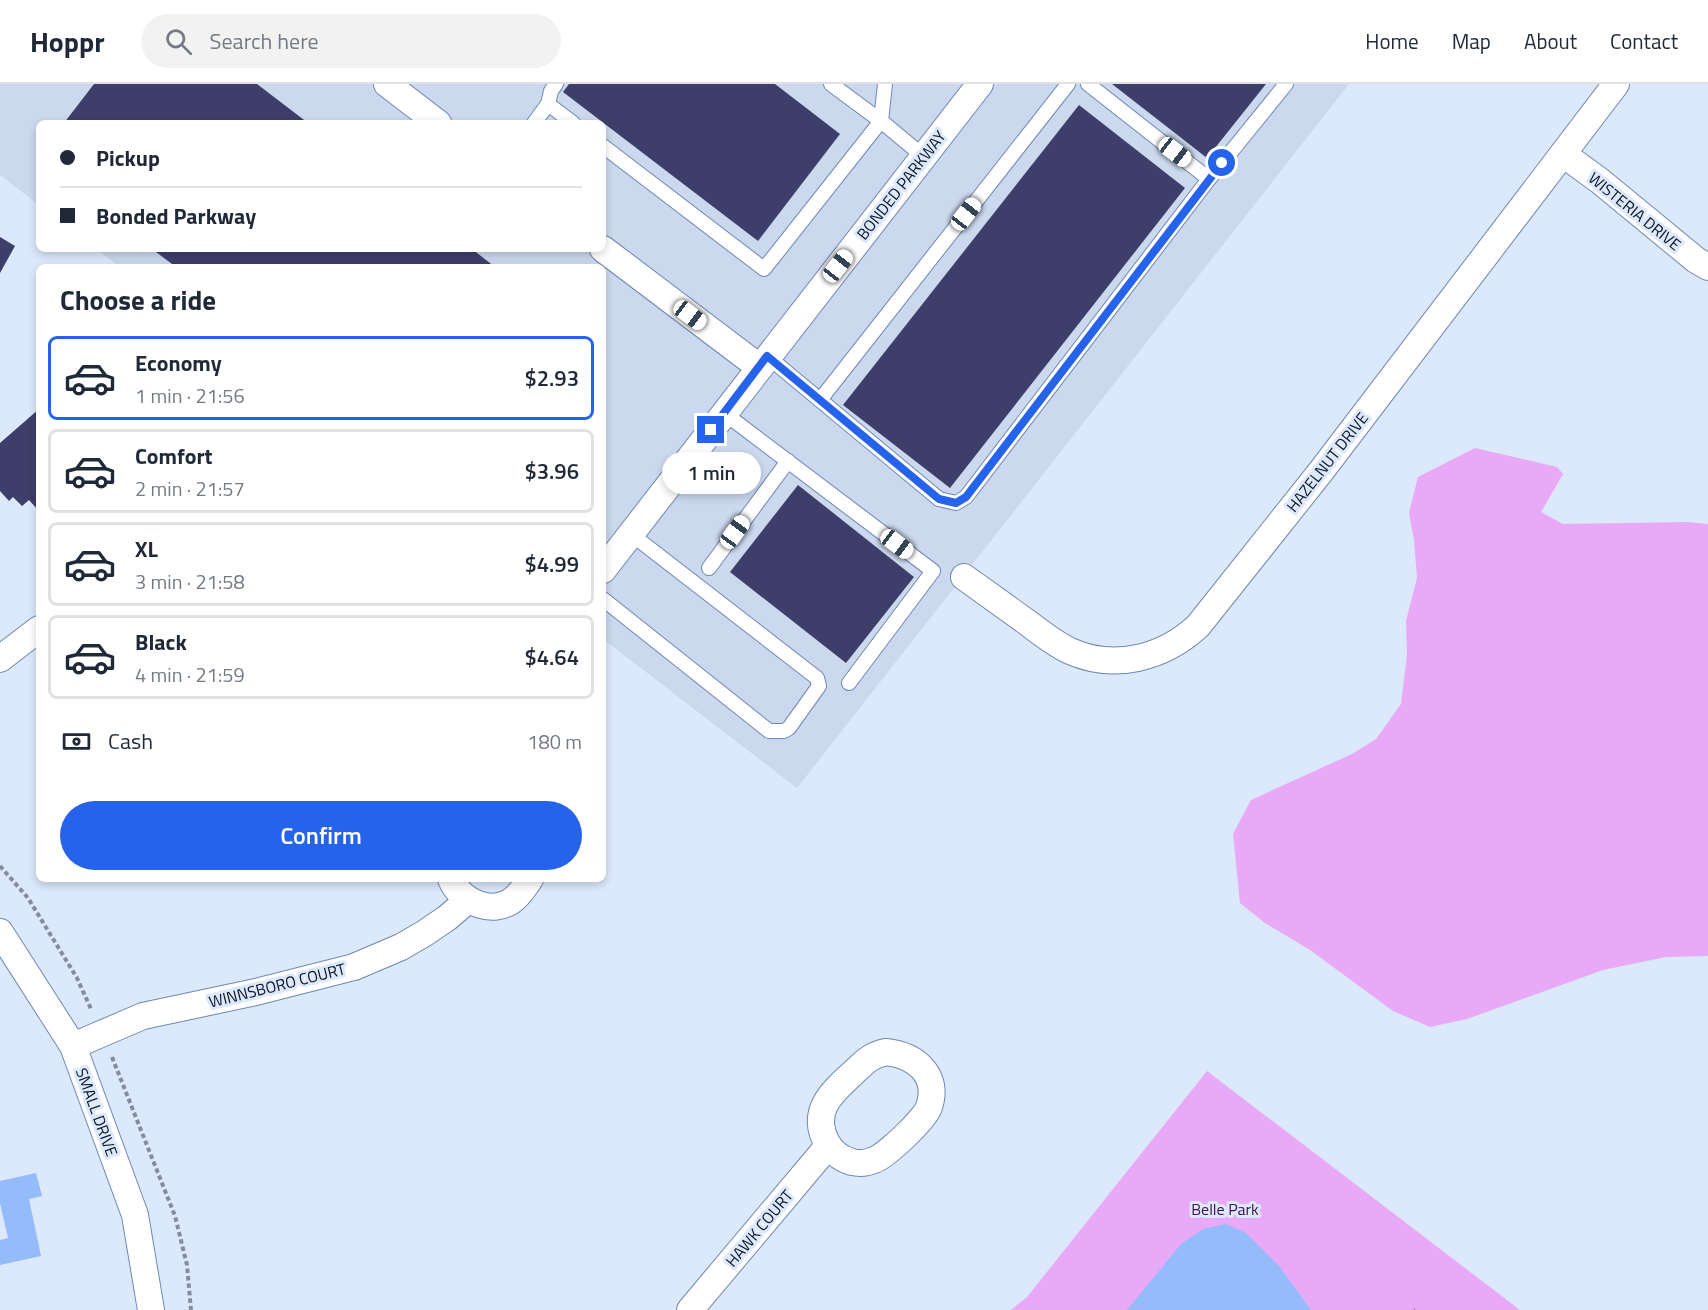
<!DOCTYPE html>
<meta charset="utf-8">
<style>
body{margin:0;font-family:"Titillium Web",sans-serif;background:#f2f2f3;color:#1f2937;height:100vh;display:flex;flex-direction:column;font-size:22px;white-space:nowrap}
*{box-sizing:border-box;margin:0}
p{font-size:20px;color:#747a83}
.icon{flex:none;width:33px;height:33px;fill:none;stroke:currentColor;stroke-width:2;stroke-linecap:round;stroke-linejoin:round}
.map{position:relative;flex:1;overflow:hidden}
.side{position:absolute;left:36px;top:180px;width:570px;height:618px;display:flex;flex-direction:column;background:#fff;border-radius:9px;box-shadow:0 3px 9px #0003}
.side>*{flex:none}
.top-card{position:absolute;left:36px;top:36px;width:570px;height:132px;border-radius:9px;box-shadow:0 3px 9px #0003;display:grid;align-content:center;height:132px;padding:0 24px;background:#fff}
.end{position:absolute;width:27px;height:27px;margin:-14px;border:8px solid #2563eb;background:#fff;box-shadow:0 0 0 3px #fff}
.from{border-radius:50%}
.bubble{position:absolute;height:42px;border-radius:21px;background:#fff;box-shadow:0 3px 9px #0003;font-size:20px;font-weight:600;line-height:42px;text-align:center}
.car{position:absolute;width:18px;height:36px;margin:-18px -9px;border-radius:8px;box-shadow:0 0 4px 2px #0007;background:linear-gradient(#fff 24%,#345 0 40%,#fff 0 76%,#345 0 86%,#fff 0)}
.top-card b{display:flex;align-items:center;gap:21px;height:57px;font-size:22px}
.top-card b+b{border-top:2px solid #e0e1e3}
.top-card i{width:15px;height:15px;background:#1f2937}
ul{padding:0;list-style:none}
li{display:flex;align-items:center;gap:18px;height:84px;margin:0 12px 9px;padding:0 12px;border:3px solid #e0e1e3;border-radius:9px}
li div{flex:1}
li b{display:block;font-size:22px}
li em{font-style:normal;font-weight:600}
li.active{border-color:#2563eb}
li>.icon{width:54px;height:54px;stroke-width:1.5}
h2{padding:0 24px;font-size:27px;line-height:72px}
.pay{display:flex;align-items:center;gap:15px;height:66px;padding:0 24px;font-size:22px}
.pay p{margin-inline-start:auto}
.primary-button{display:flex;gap:12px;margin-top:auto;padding:12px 24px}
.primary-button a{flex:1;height:69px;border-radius:36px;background:#2563eb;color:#fff;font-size:24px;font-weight:600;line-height:69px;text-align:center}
header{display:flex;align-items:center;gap:36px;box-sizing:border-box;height:84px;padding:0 30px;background:#fff;border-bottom:2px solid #e0e1e3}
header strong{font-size:28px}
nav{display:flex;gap:33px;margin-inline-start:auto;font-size:21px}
.search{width:420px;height:54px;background:#f2f2f3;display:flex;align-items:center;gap:15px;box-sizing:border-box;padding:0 21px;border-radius:33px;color:#747a83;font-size:22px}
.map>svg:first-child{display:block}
</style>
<header>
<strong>Hoppr</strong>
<div class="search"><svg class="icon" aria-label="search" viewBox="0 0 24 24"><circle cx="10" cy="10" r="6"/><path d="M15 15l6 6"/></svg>Search here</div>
<nav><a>Home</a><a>Map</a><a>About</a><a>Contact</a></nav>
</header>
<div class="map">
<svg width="1708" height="1226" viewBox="0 0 1708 1226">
<rect width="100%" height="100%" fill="#dce8fb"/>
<!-- built -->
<polygon fill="#cbd8ee" points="0,0 1349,0 797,704 603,555 603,183 120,183 96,165 603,165 603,39 39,39 39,121 0,91"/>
<!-- green -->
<g fill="#e8aaf6">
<polygon points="1475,364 1557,383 1563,390 1541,428 1563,440 1687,438 1708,440 1708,872 1666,873 1603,886 1467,935 1430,943 1393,927 1310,866 1265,839 1240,819 1233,750 1251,716 1352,670 1376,655 1401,620 1407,571 1406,537 1417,494 1414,456 1409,429 1418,393"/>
<polygon points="1207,987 1520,1226 1011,1226 1027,1213"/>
</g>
<!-- water -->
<g fill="#94bbfa">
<polygon points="36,1089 42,1112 29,1115 41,1172 0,1181 0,1156 8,1154 0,1119 0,1097"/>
<polygon points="1226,1140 1246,1149 1279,1182 1311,1226 1127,1226 1181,1160 1203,1145"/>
</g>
<!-- building -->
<g fill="#3d3f6a">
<polygon points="94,0 257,0 308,39 64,39"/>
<polygon points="569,0 775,0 840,50 758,157 563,8"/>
<polygon points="1112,0 1266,0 1207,74"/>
<polygon points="1079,21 1185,104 950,404 843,321"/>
<polygon points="0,153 15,162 0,189"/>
<polygon points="152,165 472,165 495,183 176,183"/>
<polygon points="39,325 39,425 38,426 29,416 22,422 13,413 9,417 0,407 0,359"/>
<polygon points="798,401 914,493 846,579 730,488"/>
</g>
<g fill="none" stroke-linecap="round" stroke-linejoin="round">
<defs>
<g id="lane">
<polyline points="831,0 881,37 923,72"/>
<polyline points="1088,0 1209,95"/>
<polyline points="548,20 551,7 556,0"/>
<polyline points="534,39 548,20 573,39"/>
<polyline points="603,62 764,185 881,37 885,0"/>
<polyline points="767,272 939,415 956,419 966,413 1209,95 1286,0"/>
<polyline points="820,316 1068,0"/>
<polyline points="724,329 933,487 849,599"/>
<polyline points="709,484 788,377"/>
<polyline points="603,515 769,647 784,647 789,644 819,602 817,594 631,450"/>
</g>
<g id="street">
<polyline points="387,0 438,39"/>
<polyline points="1563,70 1600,97 1696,176 1708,183"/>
<polyline points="603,165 759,283"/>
<polyline points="603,486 980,0"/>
<path d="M964,493C985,508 1006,523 1028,539C1041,549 1055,560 1070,567C1115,587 1163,574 1198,542L1322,386L1616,0"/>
<polyline points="0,575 39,545"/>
<path d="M451,795C460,818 494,833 515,814C521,809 526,801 530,795"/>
<polyline points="0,848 73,962 135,1131 151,1226"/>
<polyline points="73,962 143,932 256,908 354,883 401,863 425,849 447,834 468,816"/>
<path d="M886,968C915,971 940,991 929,1023C925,1035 886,1072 874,1076C867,1079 860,1080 852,1078C842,1075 832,1068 827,1059C810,1028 831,1009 852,990C865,978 869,972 886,968Z"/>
<polyline points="690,1226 828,1062"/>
</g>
</defs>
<!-- lane casing -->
<use href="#lane" stroke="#6e88b3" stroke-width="16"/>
<!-- street casing -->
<use href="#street" stroke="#6e88b3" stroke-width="28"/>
<!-- path -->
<g stroke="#828d9f" stroke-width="4" stroke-dasharray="4.5 3" stroke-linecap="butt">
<polyline points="0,782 28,814 77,894 91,925"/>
<polyline points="112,973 175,1132 187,1181 191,1226"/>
<polyline points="1414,1226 1415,1226"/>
</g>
<!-- lane -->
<use href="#lane" stroke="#fff" stroke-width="14"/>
<!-- street -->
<use href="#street" stroke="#fff" stroke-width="26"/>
</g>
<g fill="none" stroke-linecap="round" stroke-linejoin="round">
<!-- route -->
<polyline stroke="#2563eb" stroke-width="8" points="711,346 767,272 939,415 956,419 966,413 1222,79"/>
</g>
<g text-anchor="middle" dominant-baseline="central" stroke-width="6" stroke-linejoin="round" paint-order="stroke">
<!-- street labels -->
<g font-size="16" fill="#0c1626" stroke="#dce8fb">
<text transform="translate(901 101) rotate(-52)">BONDED PARKWAY</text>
<text transform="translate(1635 127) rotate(39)">WISTERIA DRIVE</text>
<text transform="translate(1327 378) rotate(-52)">HAZELNUT DRIVE</text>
<text transform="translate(277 901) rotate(-14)">WINNSBORO COURT</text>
<text transform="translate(97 1028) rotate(70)">SMALL DRIVE</text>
<text transform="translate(759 1144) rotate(-50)">HAWK COURT</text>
</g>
<!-- park labels -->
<g font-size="16" fill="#461051" stroke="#dce8fb">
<text x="1225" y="1125">Belle Park</text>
</g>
</g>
</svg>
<i class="end from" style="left:1222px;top:79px"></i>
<i class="end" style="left:711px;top:346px"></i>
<div class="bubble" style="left:662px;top:368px;width:99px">1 min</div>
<i class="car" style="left:1175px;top:68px;rotate:128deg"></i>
<i class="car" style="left:966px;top:130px;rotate:38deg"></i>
<i class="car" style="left:838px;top:182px;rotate:38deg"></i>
<i class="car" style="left:690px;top:231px;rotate:127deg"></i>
<i class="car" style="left:735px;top:448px;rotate:36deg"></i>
<i class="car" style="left:897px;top:460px;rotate:127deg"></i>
<div class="top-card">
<b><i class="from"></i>Pickup</b>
<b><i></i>Bonded Parkway</b>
</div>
<section class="side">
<h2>Choose a ride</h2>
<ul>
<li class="active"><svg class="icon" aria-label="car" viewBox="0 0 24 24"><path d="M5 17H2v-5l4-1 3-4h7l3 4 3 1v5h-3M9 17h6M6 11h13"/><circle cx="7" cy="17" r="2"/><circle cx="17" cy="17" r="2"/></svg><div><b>Economy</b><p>1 min · 21:56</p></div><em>$2.93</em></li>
<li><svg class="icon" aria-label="car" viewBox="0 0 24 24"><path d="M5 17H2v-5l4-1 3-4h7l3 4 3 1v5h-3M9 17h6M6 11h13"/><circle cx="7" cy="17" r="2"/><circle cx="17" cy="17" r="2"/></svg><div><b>Comfort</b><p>2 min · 21:57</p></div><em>$3.96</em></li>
<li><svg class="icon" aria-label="car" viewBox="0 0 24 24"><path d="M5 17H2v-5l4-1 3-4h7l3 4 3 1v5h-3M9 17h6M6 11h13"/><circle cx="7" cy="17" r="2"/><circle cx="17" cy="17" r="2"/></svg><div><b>XL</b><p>3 min · 21:58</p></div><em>$4.99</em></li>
<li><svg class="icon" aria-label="car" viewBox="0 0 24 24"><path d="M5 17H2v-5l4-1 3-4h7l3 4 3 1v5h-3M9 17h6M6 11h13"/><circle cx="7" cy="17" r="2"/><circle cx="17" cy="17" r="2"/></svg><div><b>Black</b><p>4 min · 21:59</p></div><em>$4.64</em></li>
</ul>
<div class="pay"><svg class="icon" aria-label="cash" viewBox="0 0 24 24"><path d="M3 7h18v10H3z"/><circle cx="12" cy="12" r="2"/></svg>Cash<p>180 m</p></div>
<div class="primary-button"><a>Confirm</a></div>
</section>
</div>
